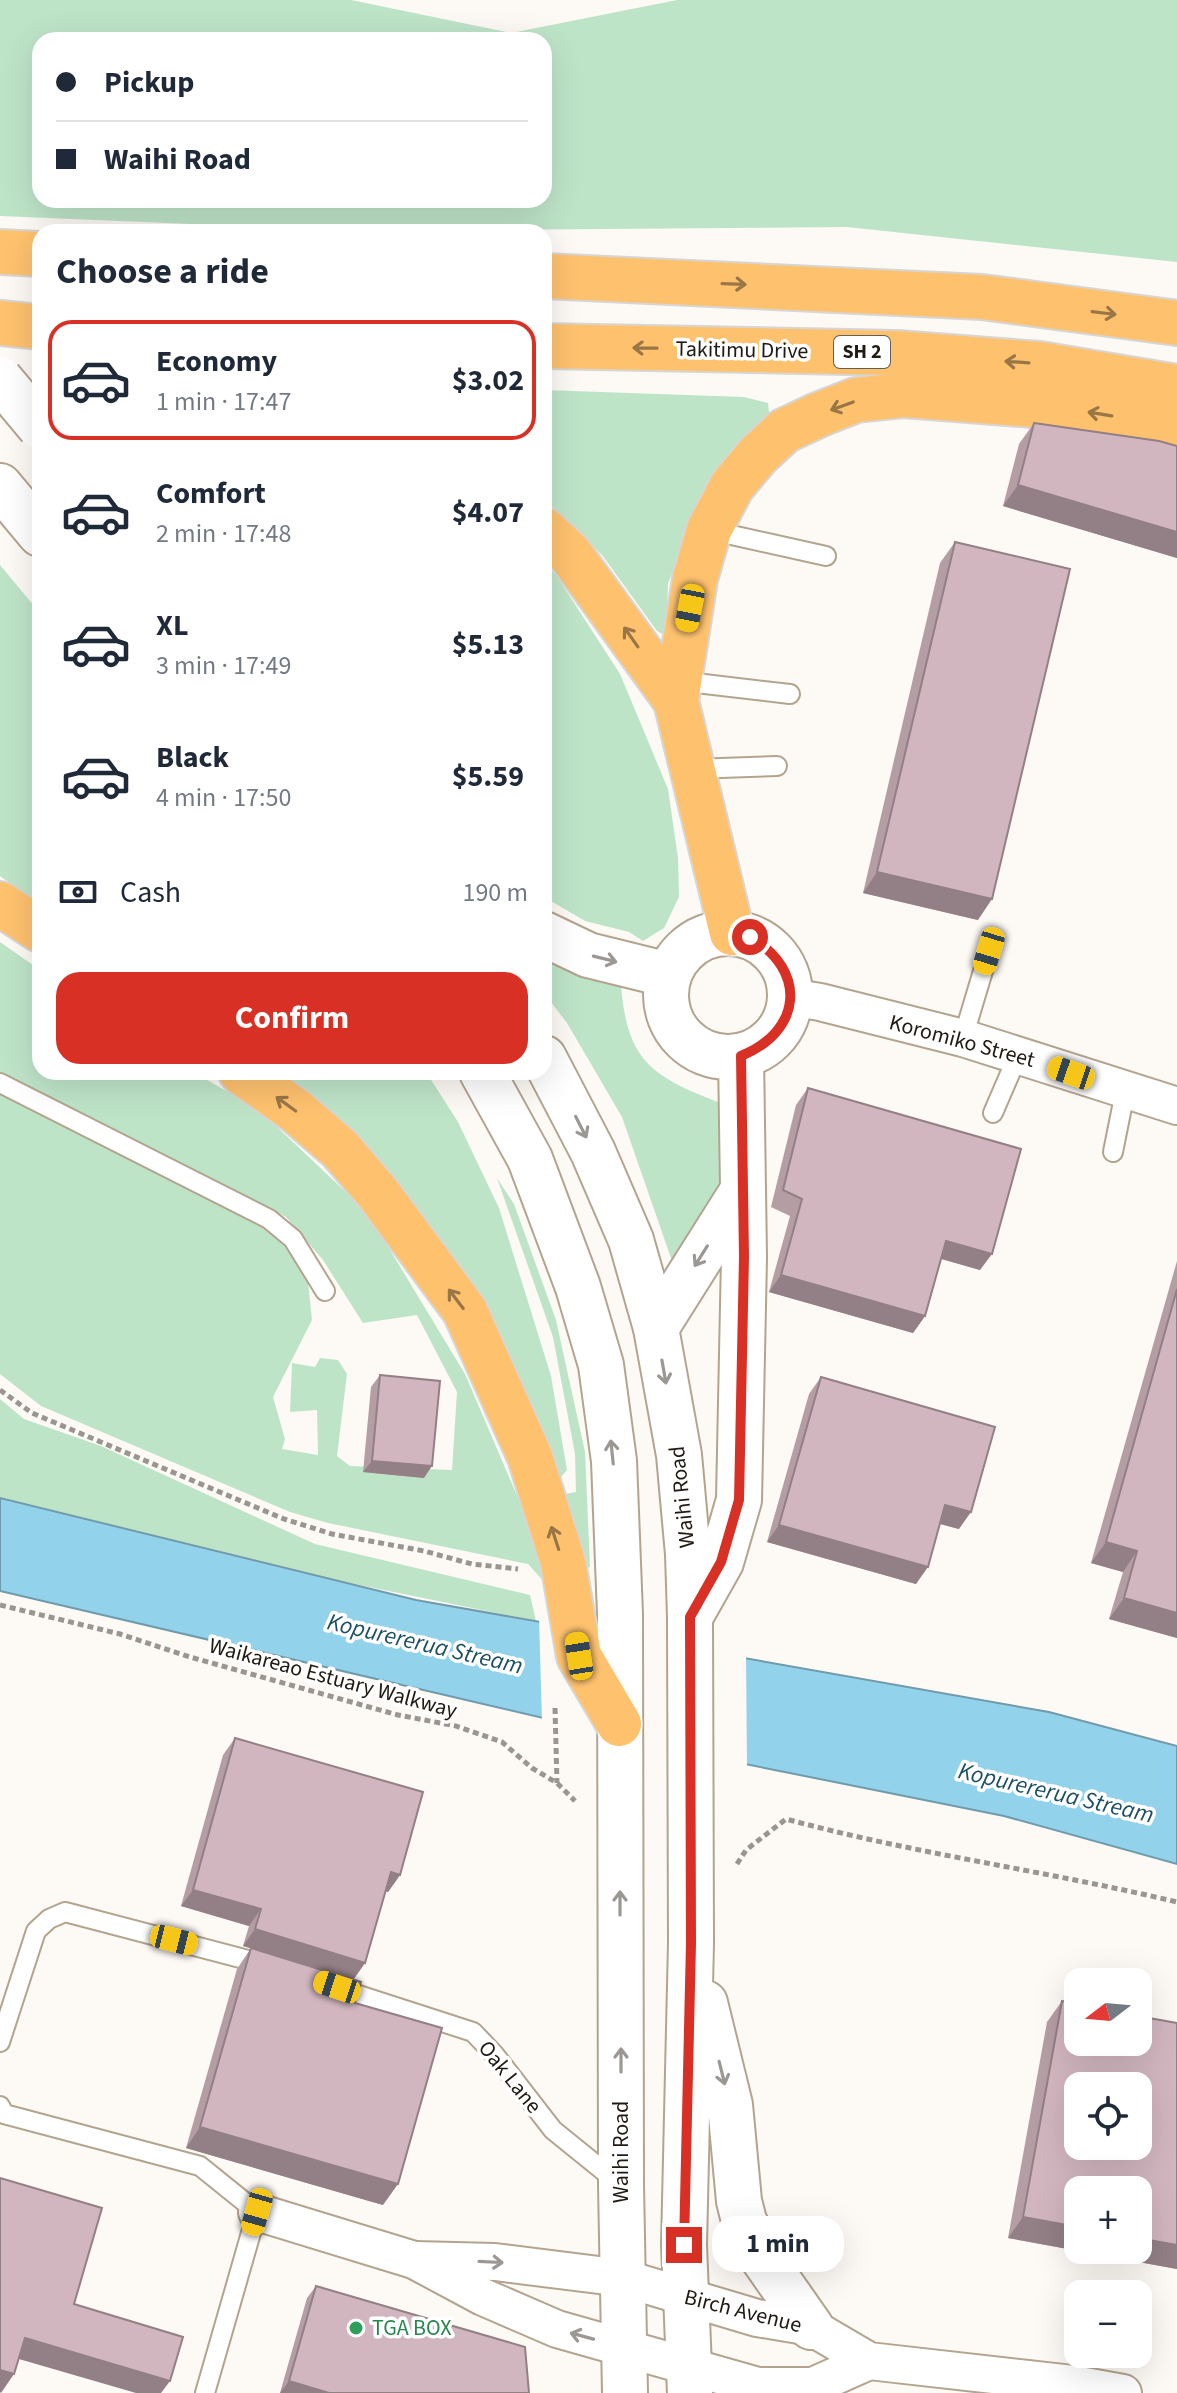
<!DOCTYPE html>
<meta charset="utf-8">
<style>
body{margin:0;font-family:"Source Sans 3",sans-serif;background:#f2f2f3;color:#1f2937;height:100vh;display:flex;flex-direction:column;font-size:30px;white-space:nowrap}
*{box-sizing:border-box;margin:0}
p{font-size:26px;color:#747a83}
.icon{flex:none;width:44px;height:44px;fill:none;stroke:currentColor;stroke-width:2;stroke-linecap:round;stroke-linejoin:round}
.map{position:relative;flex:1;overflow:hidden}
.panel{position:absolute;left:32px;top:224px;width:520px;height:856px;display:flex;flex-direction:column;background:#fff;border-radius:24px;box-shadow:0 8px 32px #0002}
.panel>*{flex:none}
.top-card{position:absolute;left:32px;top:32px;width:520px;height:176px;border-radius:24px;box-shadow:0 8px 32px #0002;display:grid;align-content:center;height:176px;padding:0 24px;background:#fff}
.needle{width:52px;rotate:254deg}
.controls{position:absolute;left:1064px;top:1968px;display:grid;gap:16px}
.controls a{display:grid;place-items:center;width:88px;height:88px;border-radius:16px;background:#fff;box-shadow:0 8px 32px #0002;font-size:40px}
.end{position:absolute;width:36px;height:36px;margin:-18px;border:10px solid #d93025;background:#fff;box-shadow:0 0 0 4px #fff}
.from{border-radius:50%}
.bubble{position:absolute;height:56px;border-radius:24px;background:#fff;box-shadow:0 8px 32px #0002;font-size:26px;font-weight:700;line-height:56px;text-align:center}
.car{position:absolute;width:24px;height:48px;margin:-24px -12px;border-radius:10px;box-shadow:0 0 6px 2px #0007;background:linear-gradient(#f5c518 24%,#345 0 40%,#f5c518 0 76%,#345 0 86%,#f5c518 0)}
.top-card b{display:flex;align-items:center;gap:28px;height:76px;font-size:30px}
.top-card b+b{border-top:2px solid #e0e1e3}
.top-card i{width:20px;height:20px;background:#1f2937}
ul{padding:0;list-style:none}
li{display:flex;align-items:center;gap:24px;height:120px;margin:0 16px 12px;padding:0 8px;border:4px solid transparent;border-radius:24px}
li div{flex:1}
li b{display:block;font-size:30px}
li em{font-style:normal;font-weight:700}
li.active{border-color:#d93025}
li>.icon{width:72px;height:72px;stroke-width:1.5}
h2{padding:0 24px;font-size:36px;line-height:96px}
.pay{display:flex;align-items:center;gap:20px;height:88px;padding:0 24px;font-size:30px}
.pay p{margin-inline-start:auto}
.action{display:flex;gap:16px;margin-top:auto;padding:16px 24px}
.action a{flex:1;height:92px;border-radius:24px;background:#d93025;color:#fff;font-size:32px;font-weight:700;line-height:92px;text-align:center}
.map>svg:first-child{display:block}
</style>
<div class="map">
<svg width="1177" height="2393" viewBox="0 0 1177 2393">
<rect width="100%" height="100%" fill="#fdf9f5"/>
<!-- green -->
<g fill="#bee4c8" fill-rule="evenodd">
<path d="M0,0H351L511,33L677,0H1177V262L847,227L255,232L215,225L0,216ZM544,40V200H40V40Z"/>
<polygon points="544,390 744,397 768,403 770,421 699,501 668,584 666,636 657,631 602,555 544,499"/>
<polygon points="544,563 556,575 620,674 668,789 678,858 679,897 664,928 643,941 629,932 585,921 544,897"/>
<polygon points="0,565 40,613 40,905 0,876"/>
<path d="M0,942L40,970V1072H193L258,1109L367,1212L465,1374L530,1526L548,1586L528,1564L328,1523L290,1512L41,1406L0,1374ZM216,1180L286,1217L323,1260L363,1323L417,1315L457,1392L452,1470L350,1466L337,1456L347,1374L338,1360L320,1358L315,1367L292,1363L290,1412L317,1410L318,1455L282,1449L285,1439L273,1397L312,1320L308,1281L279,1227L221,1207Z"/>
<path d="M544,954L621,983C626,1059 650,1076 718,1102L724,1162L716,1196L672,1261L622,1117L567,1023L544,993Z"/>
<polygon points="272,1072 426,1072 458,1122 499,1208 551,1376 567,1470 555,1484 512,1372"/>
<polygon points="497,1178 514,1204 556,1320 585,1452 590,1567 578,1569 561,1495 576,1492 575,1454 553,1337"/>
<polygon points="0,1399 24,1419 101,1446 315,1544 530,1595 536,1621 330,1579 0,1497"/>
</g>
<!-- water -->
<polygon fill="#93d2eb" stroke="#709baa" stroke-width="2" points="0,1498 416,1600 1049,1712 1177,1746 1177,1864 1004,1816 710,1757 0,1591"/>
<!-- pier -->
<polygon fill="#fdf9f5" points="539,1618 746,1654 747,1769 542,1722"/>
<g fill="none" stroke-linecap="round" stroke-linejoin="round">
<defs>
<g id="lane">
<polyline points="709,530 826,556"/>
<polyline points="679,681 790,694"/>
<polyline points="692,769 777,766"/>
<polyline points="963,1038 989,951"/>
<polyline points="0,1083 269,1219 293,1239 325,1291"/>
<polyline points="993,1113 1018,1055"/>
<polyline points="1113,1152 1125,1092"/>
<polyline points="337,1988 473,2032 494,2054 553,2130 616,2181"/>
<polyline points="0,2042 36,1931 49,1919 65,1912 267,1965"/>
<polyline points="0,2106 4,2114 200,2166 257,2212 205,2393"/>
</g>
<g id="street">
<polyline points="790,997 820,1002 963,1038 1177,1106"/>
<polyline points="257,2212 414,2260 483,2297 557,2329 758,2386 813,2386 869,2361"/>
<polyline points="414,2260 495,2262 623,2278 757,2318 811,2327 869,2361 1073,2384 1123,2393"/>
</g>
<g id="secondary">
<polyline points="0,486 40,534"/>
<circle cx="728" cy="995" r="62"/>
<polyline points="544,934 588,955 669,975"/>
<polyline points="544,1058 593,1152 631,1240 656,1328 679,1455 688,1554 690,1617 691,1943 684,2245 690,2393"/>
<polyline points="482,1072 530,1159 578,1287 601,1365 614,1461 620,1614 621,2185 625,2393"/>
<polyline points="656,1328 743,1190"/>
<polyline points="690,1617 721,1562 739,1500 744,1257 741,1056"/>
<polyline points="705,2003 730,2105 739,2201 744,2221 762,2257 811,2327"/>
</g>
<g id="highway">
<polyline points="0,252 40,254"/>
<polyline points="544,276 982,297 1177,323"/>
<polyline points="0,323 40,327"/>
<polyline points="544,346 897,353 1039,364 1177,387"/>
<polyline points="544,530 570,554 676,701"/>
<polyline points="0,904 40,930"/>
<polyline points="732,933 676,701 695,579 709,530 732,486 758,455 784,431 818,415 856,400 904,395 1044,406 1177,426"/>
<polyline points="241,1072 297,1112 340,1149 377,1192 465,1311 530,1457 563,1562 579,1656 619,1724"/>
</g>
</defs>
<!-- lane casing -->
<use href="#lane" stroke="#b3a48f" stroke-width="22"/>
<!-- street casing -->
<use href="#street" stroke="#b3a48f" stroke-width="40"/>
<!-- secondary casing -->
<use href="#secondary" stroke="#b3a48f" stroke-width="48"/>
<!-- highway casing -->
<use href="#highway" stroke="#d7d6d4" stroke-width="48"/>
<!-- path -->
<g stroke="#9a9590" stroke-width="5" stroke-dasharray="6 4" stroke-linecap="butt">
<polyline points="0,1390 32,1413 284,1519 332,1534 424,1551 472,1564 518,1569"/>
<polyline points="0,1605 120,1634 190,1657 398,1715 456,1726 502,1742 532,1768 557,1783 575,1801"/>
<polyline points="555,1708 557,1783"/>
<path d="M737,1864L746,1850L786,1819C915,1854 1047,1871 1177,1902"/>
</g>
<!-- lane -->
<use href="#lane" stroke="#fff" stroke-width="18"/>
<!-- street -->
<use href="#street" stroke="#fff" stroke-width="36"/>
<!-- secondary -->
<use href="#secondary" stroke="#fff" stroke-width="44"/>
<!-- highway -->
<use href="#highway" stroke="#fec26f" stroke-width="44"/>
<defs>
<polyline id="secondary-bridge" points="0,379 40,427"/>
</defs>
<!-- secondary-bridge casing -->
<use href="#secondary-bridge" stroke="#b3a48f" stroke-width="48" stroke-linecap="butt"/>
<!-- secondary-bridge -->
<use href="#secondary-bridge" stroke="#fff" stroke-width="44"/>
</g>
<!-- wall -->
<g fill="#b59da4">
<polygon points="1034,423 1177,446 1177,558 1003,506 1019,444"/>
<polygon points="955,542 978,920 863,893 940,563"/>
<polygon points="808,1088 980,1270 941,1259 925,1316 913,1333 769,1292 790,1216 771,1207 796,1105"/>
<polygon points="1177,1261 1177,1638 1109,1619 1123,1572 1091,1563"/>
<polygon points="380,1375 424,1478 363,1472 371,1387"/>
<polygon points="821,1377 959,1529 940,1524 916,1584 767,1542 809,1394"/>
<polygon points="235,1738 400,1875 388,1892 386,1891 365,1963 353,1980 355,2003 383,2205 186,2148 237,1969 251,1948 243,1946 249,1926 181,1906 223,1755"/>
<polygon points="1062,2001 1177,2023 1177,2269 1008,2238 1047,2022"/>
<polygon points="316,2286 525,2347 280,2393 307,2298"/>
</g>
<!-- shaded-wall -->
<g fill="#937f86">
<polygon points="1018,485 1177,532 1177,558 1003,506"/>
<polygon points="877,872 992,899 978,920 863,893"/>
<polygon points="946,1241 992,1254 980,1270 935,1257"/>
<polygon points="781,1275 925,1316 913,1333 769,1292"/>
<polygon points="372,1461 432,1466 424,1478 363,1472"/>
<polygon points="945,1505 971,1512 959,1529 933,1522"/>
<polygon points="779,1525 928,1567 916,1584 767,1542"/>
<polygon points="1106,1542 1137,1551 1123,1572 1091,1563"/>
<polygon points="1124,1598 1177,1613 1177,1638 1109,1619"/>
<polygon points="391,1872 400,1875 388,1892 379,1889"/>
<polygon points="193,1890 261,1909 249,1926 181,1906"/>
<polygon points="255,1929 365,1963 353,1980 243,1946"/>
<polygon points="200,2127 398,2184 383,2205 186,2148"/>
<polygon points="1023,2217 1078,2227 1078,2250 1138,2250 1138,2238 1177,2245 1177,2269 1008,2238"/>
<polygon points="25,2338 170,2381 161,2393 136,2393 12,2357"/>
<polygon points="0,2370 14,2374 1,2393 0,2392"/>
<polygon points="289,2381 329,2393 280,2393"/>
</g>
<!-- building -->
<g fill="#d2b6bf" stroke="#937f86" stroke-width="2" fill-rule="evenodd">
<polygon points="1034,423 1159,441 1177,446 1177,532 1018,485"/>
<polygon points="955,542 1070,569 992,899 877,872"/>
<polygon points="808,1088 1021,1149 992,1254 946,1241 925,1316 781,1275 802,1199 783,1190"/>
<polygon points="1177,1289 1177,1613 1124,1598 1137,1551 1106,1542"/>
<polygon points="380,1375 440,1381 432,1466 372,1461"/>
<polygon points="821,1377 995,1427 971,1512 945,1505 928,1567 779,1525"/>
<polygon points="235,1738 423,1792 400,1875 391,1872 365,1963 255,1929 261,1909 193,1890"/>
<polygon points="251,1948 361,1982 355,2003 442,2028 398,2184 200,2127"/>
<path d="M1062,2001L1078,2004V2042H1138V2016L1177,2023V2245L1138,2238V2190H1078V2227L1023,2217ZM1078,2086H1138V2146H1078Z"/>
<polygon points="0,2178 102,2208 74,2304 183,2337 170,2381 25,2338 14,2374 0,2370"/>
<polygon points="316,2286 525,2347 529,2393 329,2393 289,2381"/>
</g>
<!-- one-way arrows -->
<defs><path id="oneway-shaft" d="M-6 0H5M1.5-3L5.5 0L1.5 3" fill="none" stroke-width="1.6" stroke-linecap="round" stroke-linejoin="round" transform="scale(2)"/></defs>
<g stroke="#9a7645">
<use href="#oneway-shaft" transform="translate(734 284) rotate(2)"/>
<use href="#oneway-shaft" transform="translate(1104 313) rotate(7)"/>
<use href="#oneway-shaft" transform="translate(645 348) rotate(-179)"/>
<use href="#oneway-shaft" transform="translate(1017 362) rotate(-176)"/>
<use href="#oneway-shaft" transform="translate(842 406) rotate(160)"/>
<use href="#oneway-shaft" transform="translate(1100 414) rotate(-171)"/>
<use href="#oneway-shaft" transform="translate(631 637) rotate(-125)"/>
<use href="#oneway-shaft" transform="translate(286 1104) rotate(-144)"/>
<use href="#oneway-shaft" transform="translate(456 1299) rotate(-127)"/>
<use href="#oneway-shaft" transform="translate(555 1538) rotate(-108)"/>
</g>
<g stroke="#9b9894">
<use href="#oneway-shaft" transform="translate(605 959) rotate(14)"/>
<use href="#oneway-shaft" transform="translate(581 1127) rotate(63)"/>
<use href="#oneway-shaft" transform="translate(701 1256) rotate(122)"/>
<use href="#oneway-shaft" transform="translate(664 1372) rotate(80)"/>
<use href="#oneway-shaft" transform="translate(612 1452) rotate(-96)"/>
<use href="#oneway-shaft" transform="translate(620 1903) rotate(-90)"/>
<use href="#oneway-shaft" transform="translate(621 2060) rotate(-90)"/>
<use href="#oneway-shaft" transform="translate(722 2073) rotate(76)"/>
<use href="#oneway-shaft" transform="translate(491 2262) rotate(3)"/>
<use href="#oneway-shaft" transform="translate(582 2336) rotate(-165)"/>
</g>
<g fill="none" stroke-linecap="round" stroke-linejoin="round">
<!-- route -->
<path stroke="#d93025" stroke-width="10" d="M684,2245L691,1943L690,1617L721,1562L739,1500L744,1257L741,1056C802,1031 808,971 750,937"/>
</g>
<!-- markers -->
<circle fill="#2e9e5b" stroke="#fff" stroke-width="3" cx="356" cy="2328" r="8"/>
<g text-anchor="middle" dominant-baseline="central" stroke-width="7" stroke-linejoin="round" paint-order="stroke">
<!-- shield labels -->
<rect fill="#fff" stroke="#635f59" stroke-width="2" x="834" y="336" width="56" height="32" rx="6"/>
<g font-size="20" font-weight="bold" fill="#201a12">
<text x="862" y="352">SH 2</text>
</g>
<!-- street labels -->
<g font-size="22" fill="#201a12" stroke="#fff">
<text transform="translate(742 350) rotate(1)">Takitimu Drive</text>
<text transform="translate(962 1041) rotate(15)">Koromiko Street</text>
<text transform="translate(682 1497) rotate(-96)">Waihi Road</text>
<text transform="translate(333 1678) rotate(15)">Waikareao Estuary Walkway</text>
<text transform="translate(510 2077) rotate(51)">Oak Lane</text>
<text transform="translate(621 2152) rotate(-90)">Waihi Road</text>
<text transform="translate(743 2311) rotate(14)">Birch Avenue</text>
</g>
<!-- leisure labels -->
<g font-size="22" fill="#27864d" stroke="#fff" text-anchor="start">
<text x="372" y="2328">TGA BOX</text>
</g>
<!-- water labels -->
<g font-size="24" font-style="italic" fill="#1d5062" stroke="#fff">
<text transform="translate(425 1644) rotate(13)">Kopurererua Stream</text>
<text transform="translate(1056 1793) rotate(13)">Kopurererua Stream</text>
</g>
</g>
</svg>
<div class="controls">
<a><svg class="needle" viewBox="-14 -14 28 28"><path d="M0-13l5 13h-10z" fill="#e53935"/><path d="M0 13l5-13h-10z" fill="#747a83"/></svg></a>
<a><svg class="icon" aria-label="locate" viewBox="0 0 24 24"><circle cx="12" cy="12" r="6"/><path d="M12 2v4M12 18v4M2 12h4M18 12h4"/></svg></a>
<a>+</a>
<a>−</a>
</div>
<i class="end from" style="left:750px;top:937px"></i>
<i class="end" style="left:684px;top:2245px"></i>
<div class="bubble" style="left:712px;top:2216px;width:132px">1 min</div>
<i class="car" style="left:690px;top:608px;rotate:191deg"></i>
<i class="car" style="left:989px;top:951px;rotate:197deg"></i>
<i class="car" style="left:1071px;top:1073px;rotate:289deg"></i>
<i class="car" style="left:579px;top:1656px;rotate:351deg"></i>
<i class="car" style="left:174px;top:1940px;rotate:104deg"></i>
<i class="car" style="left:337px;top:1987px;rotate:288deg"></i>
<i class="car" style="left:257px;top:2212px;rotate:196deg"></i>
<div class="top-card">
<b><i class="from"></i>Pickup</b>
<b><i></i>Waihi Road</b>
</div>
<section class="panel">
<h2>Choose a ride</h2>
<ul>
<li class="active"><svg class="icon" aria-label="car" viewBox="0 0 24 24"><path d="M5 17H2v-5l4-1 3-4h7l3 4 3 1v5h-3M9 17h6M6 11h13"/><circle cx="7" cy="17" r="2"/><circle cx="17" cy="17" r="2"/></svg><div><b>Economy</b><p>1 min · 17:47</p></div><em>$3.02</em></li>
<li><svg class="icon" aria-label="car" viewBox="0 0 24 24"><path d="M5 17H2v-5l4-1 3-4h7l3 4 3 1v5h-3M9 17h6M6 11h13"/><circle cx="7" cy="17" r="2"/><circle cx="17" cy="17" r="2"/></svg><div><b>Comfort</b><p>2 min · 17:48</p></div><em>$4.07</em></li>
<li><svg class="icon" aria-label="car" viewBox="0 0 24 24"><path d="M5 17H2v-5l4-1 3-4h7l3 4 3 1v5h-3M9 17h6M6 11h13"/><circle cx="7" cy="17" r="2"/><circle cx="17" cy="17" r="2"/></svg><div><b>XL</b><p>3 min · 17:49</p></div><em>$5.13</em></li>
<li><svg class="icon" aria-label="car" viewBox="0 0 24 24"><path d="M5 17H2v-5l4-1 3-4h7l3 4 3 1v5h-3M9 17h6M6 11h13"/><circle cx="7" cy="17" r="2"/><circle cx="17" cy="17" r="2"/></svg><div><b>Black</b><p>4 min · 17:50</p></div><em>$5.59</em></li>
</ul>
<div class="pay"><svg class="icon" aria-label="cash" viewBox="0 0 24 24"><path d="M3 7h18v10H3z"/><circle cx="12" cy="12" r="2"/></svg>Cash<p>190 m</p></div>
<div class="action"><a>Confirm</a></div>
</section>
</div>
